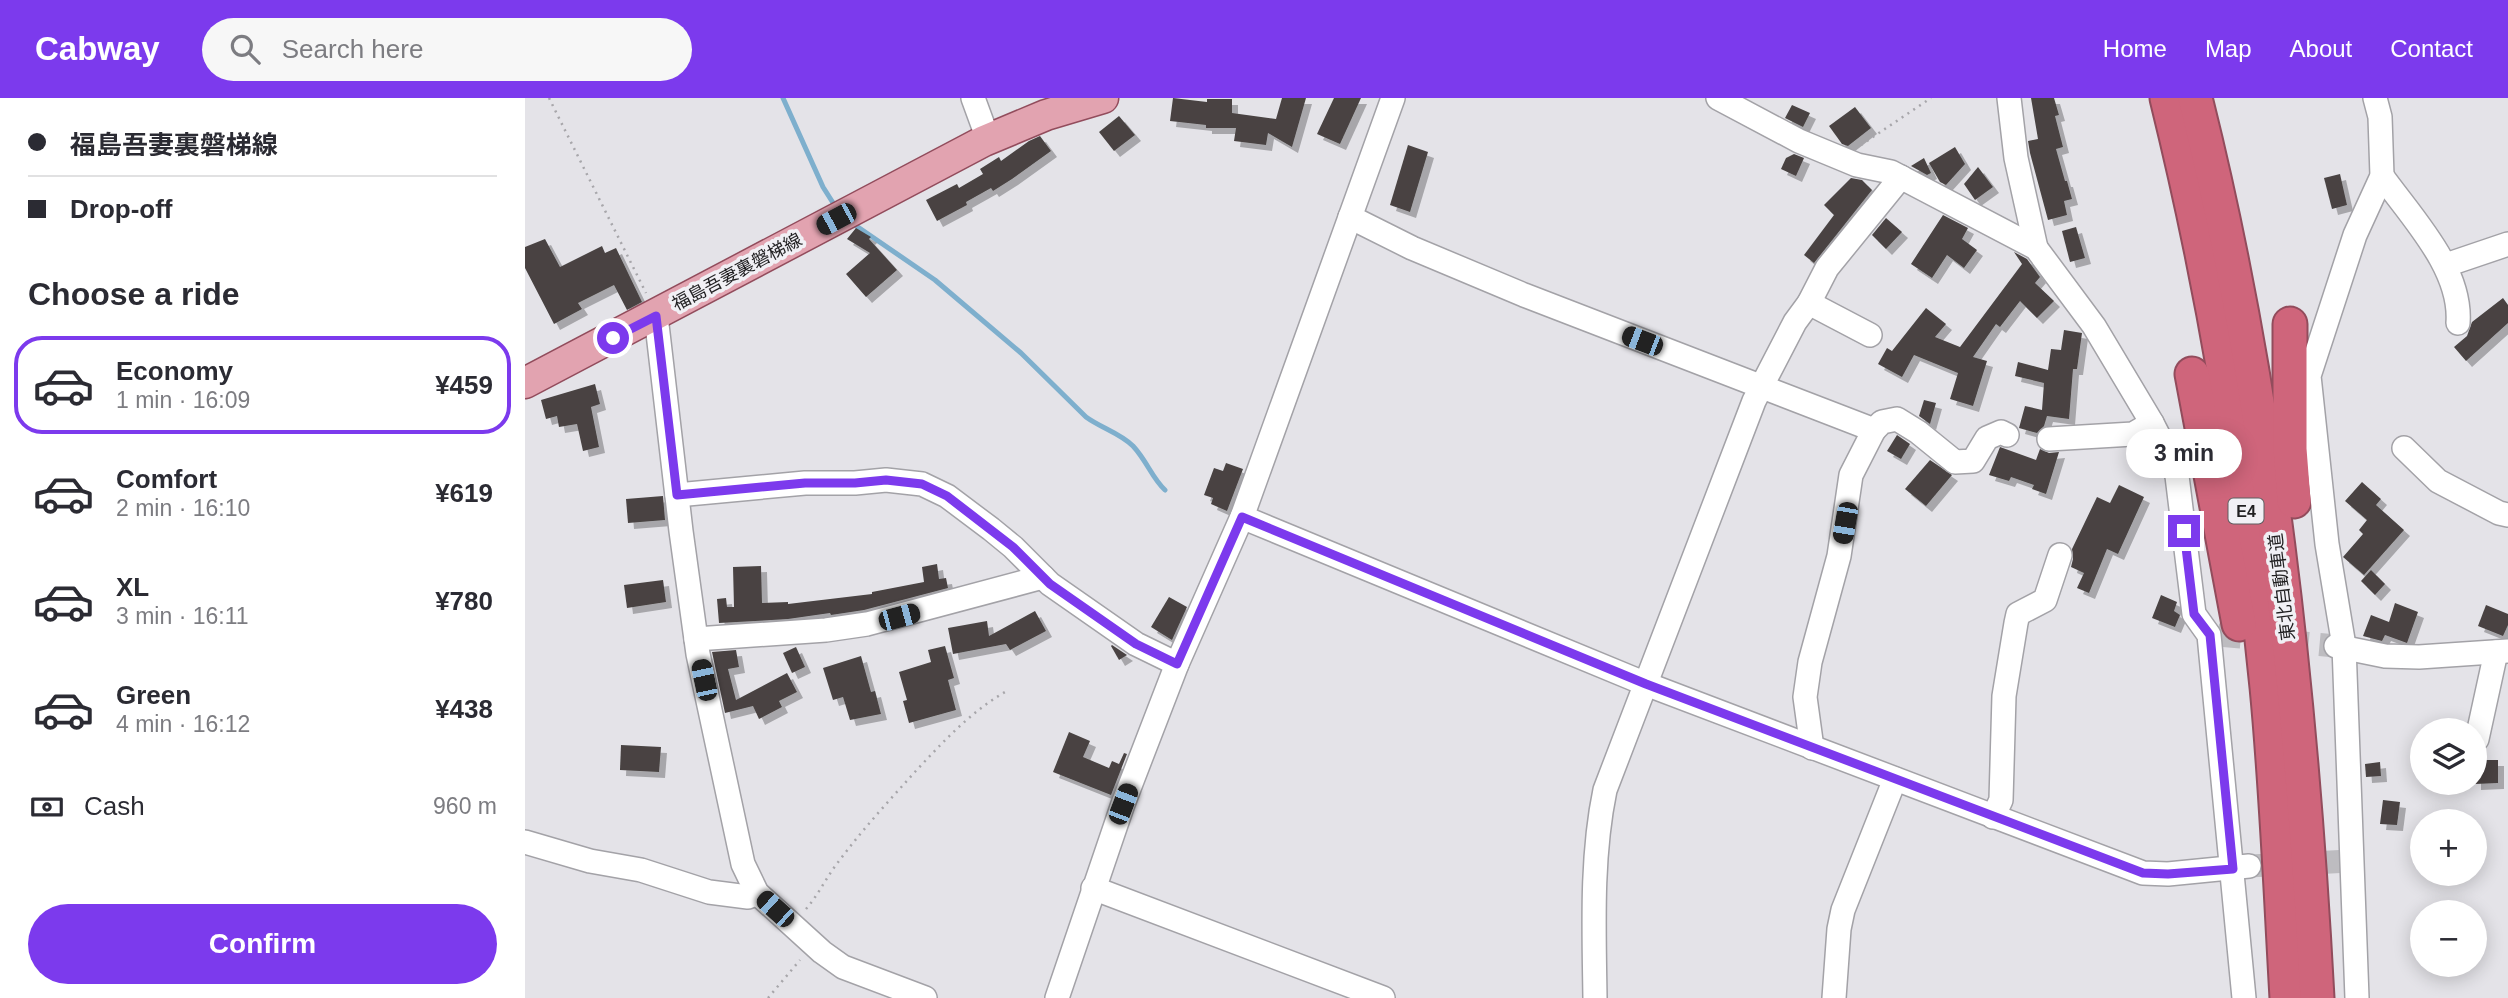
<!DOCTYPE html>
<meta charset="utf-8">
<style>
body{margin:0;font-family:Arial,"Noto Sans JP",sans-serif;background:#f7f7f7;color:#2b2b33;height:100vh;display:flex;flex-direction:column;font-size:26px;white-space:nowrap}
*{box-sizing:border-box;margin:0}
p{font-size:23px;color:#7c7c81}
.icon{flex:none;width:38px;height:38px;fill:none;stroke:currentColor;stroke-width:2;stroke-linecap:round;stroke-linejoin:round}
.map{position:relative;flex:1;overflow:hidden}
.sheet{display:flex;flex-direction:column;background:#fff;width:525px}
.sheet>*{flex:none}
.guide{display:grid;align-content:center;height:154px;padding:0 28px;background:#fff}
.tools{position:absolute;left:1885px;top:620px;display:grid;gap:14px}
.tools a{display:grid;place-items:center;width:77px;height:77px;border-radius:50%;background:#fff;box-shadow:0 4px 18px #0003;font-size:35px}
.end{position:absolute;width:32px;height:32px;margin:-16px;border:9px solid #7c3aed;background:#fff;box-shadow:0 0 0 4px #fff}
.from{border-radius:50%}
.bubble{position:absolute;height:49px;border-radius:24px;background:#fff;box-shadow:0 4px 18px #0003;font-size:23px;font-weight:700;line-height:49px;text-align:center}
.car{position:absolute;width:21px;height:42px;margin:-21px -10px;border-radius:9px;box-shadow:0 0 5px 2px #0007;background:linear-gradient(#222 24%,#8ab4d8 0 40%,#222 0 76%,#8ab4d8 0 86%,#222 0)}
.guide b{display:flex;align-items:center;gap:24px;height:66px;font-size:26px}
.guide b+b{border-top:2px solid #e1e1e2}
.guide i{width:18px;height:18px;background:#2b2b33}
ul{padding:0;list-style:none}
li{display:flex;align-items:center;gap:21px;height:98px;margin:0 14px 10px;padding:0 14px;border:4px solid transparent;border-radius:28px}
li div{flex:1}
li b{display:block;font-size:26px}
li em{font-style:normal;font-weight:700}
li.current{border-color:#7c3aed}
li>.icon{width:63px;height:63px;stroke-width:1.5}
h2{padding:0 28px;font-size:32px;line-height:84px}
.pay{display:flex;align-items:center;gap:18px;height:77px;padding:0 28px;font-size:26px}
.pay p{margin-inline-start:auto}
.action{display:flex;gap:14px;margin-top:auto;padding:14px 28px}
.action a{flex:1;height:80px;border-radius:42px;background:#7c3aed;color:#fff;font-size:28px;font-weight:700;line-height:80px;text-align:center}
header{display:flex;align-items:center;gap:42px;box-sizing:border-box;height:98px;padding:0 35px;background:#7c3aed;color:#fff}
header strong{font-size:33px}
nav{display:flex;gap:38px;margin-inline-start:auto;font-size:24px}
.search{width:490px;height:63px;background:#f7f7f7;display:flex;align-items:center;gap:18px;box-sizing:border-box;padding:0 24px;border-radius:38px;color:#7c7c81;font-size:26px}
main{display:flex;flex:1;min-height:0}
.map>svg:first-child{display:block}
</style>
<header>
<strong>Cabway</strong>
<div class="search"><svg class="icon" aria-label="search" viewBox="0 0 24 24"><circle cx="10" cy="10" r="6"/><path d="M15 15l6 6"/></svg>Search here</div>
<nav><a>Home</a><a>Map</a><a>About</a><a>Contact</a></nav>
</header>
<main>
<section class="sheet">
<div class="guide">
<b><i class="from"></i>福島吾妻裏磐梯線</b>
<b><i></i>Drop-off</b>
</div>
<h2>Choose a ride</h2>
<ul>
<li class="current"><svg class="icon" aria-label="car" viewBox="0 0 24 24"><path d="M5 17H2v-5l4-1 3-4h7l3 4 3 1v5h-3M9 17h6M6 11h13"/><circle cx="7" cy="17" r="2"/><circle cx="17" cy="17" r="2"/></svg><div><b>Economy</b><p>1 min · 16:09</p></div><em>¥459</em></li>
<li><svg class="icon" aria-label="car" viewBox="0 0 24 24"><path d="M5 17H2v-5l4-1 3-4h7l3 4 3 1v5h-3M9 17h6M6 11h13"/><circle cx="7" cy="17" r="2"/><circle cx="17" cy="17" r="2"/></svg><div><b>Comfort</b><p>2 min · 16:10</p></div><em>¥619</em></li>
<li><svg class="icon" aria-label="car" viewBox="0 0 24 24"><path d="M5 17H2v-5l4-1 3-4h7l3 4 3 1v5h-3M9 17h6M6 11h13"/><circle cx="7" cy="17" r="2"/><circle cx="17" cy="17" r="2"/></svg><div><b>XL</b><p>3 min · 16:11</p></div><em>¥780</em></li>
<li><svg class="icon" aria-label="car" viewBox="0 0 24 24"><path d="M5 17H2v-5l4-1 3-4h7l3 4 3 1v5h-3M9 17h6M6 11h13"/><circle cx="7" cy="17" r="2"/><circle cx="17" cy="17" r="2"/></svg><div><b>Green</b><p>4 min · 16:12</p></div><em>¥438</em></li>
</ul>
<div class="pay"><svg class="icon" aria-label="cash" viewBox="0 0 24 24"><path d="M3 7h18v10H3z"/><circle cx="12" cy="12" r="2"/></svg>Cash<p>960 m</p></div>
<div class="action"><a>Confirm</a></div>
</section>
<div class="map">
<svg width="1983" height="900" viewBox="0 0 1983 900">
<defs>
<filter id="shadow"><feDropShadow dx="6" dy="6" stdDeviation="0" flood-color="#0004"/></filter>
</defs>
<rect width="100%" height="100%" fill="#e4e3e8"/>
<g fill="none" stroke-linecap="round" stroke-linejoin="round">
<!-- stream -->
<g stroke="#7eafcd" stroke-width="5">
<polyline points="258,0 298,89 310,108"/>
<path d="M327,125L410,182L496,255L561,319C576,330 595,335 608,348C622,363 627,380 640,392"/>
</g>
</g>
<!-- building -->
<g fill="#484342" filter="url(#shadow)">
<polygon points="648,0 682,4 682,1 707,1 707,15 751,21 757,0 781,0 767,49 743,35 741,47 709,43 711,30 681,30 681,27 645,23"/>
<polygon points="809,0 836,0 815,46 792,36"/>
<polygon points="1506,0 1529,0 1534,17 1530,18 1538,49 1531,51 1540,83 1542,83 1547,101 1539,103 1542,117 1523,122 1505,55 1503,43 1513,41"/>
<polygon points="1267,7 1285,15 1278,29 1260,20"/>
<polygon points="1330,9 1346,30 1323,48 1317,46 1304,28"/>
<polygon points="594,18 610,37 589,53 574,34"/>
<polygon points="515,38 526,53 487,81 468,93 466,90 441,104 442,107 412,123 401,102 432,86 434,90 458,76 455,71 474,59 476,63 504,43"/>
<polygon points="883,47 903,54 885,114 865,107"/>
<polygon points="1430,49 1440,66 1421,87 1415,84 1404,65"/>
<polygon points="1269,56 1279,60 1271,78 1256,71 1261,60"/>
<polygon points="1399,60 1406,75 1402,77 1386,68"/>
<polygon points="1453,69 1468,89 1450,102 1439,86"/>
<polygon points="1815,76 1822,107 1807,111 1799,80"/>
<polygon points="1326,80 1337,82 1347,92 1289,165 1279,157 1309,117 1299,107"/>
<polygon points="1418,117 1443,130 1437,141 1452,152 1439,170 1422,157 1407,180 1386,166"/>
<polygon points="1361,120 1377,134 1361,151 1347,137"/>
<polygon points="1551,129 1560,160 1545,164 1537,133"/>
<polygon points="331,130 346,139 344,141 372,172 341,199 321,176 345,155 322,141"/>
<polygon points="20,141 35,169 77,148 80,155 91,150 117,204 102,212 89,187 53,205 57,211 29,226 0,170 0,149"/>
<polygon points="1489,154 1502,161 1515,179 1510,185 1529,203 1512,220 1495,203 1475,229 1471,226 1448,259 1462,263 1448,308 1425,301 1433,275 1389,257 1377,279 1353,266 1362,250 1367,253 1401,210 1421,226 1410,239 1435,249 1497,166"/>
<polygon points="1978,200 1983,207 1983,225 1941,263 1929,249 1942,238 1947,224"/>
<polygon points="1539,232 1557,235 1552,271 1548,271 1544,321 1522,318 1519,328 1512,335 1494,330 1500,308 1517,312 1519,285 1490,278 1493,264 1523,272 1526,251 1536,252"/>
<polygon points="70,286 75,306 66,309 74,349 58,353 52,326 34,329 32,318 21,321 16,302"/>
<polygon points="1399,302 1411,305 1405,326 1394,318"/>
<polygon points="1372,337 1385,346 1376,361 1362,353"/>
<polygon points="1475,349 1511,362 1515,351 1524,355 1534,354 1521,396 1507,391 1509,387 1486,379 1484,383 1464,377"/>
<polygon points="1405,362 1427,377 1401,408 1380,391"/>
<polygon points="701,365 718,371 702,413 686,406 688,400 679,397 689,370 698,373"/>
<polygon points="1837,384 1856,401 1851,407 1879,432 1839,477 1818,459 1838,436 1834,432 1842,422 1820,403"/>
<polygon points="1594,387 1619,399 1593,456 1582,451 1564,495 1552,490 1559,475 1546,469 1548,461 1547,451 1572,399 1585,405"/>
<polygon points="138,398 140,422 103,425 101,401"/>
<polygon points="412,466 414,481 421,480 423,490 339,512 306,517 305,515 263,521 194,525 192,501 201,500 202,509 209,509 208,469 236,468 237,505 263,504 263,506 347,496 347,494 399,484 397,469"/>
<polygon points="1846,472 1860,486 1850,497 1836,483"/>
<polygon points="138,482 141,504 102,510 99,487"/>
<polygon points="1636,497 1652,504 1649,513 1655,517 1650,529 1627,520"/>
<polygon points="644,499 662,509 647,542 626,529"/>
<polygon points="1870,505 1893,514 1882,545 1860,537 1857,543 1838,538 1846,517 1864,524"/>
<polygon points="1961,507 1983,516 1983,527 1978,538 1953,528"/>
<polygon points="510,513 521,533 485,552 481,546 428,556 423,530 462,523 464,538"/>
<polygon points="587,547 602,557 594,562 586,548"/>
<polygon points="420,548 429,580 423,582 431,612 384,625 378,603 382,602 374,574 406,564 403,552"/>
<polygon points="271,549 280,569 267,575 258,555"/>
<polygon points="211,552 214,569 203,571 211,602 262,575 272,594 254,603 257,609 234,621 228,608 200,615 187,554"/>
<polygon points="336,558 346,594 350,593 356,616 325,622 318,599 308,602 298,570"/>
<polygon points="544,634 565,643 558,659 584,670 587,663 594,666 599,655 602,656 586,697 528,674"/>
<polygon points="96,647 136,649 134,674 95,672"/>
<polygon points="1950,662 1973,662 1973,685 1950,686"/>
<polygon points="1855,664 1856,678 1841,679 1840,666"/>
<polygon points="1858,702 1875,704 1872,727 1855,726"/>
</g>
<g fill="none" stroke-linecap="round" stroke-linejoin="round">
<!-- minor-tunnel -->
<g stroke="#bdbcc0" stroke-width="23" stroke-dasharray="23 11" stroke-linecap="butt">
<polyline points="1693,537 1811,548"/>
<polyline points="1724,768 1827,763"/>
</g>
<defs>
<g id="minor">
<polyline points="448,0 463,41"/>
<polyline points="1193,0 1274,43 1332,67 1366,74 1511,150 1569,228 1627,325 1646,362 1652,378 1669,516 1684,537 1719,900"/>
<polyline points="1484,0 1491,60 1511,150"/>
<path d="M1857,78C1887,120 1937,171 1933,225"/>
<polyline points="825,119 887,150 999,197 1349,332 1357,324 1372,321 1393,334 1430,364 1448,363 1462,340 1476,334 1482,337"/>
<polyline points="1921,167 1983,146"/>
<polyline points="1284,205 1345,237"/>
<polyline points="131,218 156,433 173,556 218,766 232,795 297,854 318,869 400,900"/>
<polyline points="1524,341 1608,336 1627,325"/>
<polyline points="1879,350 1913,383 1974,415 1983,417"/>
<polyline points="152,397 280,385 330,385 361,382 397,386 422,398 466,431 488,449 525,486 611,546 652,566"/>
<polyline points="717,419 1121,586 1618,775 1643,776 1724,768"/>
<polyline points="171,541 301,532 342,526 518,479"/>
<polyline points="1811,548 1860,558 1894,559 1983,553"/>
<polyline points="1952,641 1971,554"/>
<polyline points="1287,650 1280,599 1285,564 1314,458 1326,377 1349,332"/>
<polyline points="1468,719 1476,702 1479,598 1491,525 1493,516 1520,502 1535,457"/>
<polyline points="0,744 65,763 116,772 184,794 223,799 232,795"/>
<polyline points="568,790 858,900"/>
<polyline points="532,900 598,706 652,566 717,419 868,0"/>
<path d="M1070,900C1069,831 1066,759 1080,692L1229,303L1270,224L1284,205L1302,170L1376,79"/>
<polyline points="1309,900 1314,831 1318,812 1370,681"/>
<polyline points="1832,900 1819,548 1802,446 1784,278 1830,137 1857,78 1855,19 1850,0"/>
</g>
<polyline id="major" points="0,285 459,43 521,17 578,0"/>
<g id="highway">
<path d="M1642,0C1690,194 1722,390 1742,589C1752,692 1756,796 1762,900"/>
<path d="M1670,0C1744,294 1776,598 1792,900"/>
<polyline points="1765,226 1765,351 1769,403"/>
<polyline points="1667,276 1714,526"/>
</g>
</defs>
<!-- minor casing -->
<use href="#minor" stroke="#a3a2a7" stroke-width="26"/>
<!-- major casing -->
<use href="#major" stroke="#924c5c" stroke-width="33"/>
<!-- highway casing -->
<use href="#highway" stroke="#924c5c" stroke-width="37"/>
<!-- path -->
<g stroke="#a7a6aa" stroke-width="2.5" stroke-dasharray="2 5" stroke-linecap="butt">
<polyline points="24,0 121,195"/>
<polyline points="1336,47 1406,0"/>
<path d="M281,811C294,796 302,778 314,763C337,732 363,704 388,676C416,646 444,615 480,594"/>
<polyline points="243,900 275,862"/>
</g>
<!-- minor -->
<use href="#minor" stroke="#fff" stroke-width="23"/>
<!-- major -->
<use href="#major" stroke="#e2a3b0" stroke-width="30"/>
<!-- highway -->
<use href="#highway" stroke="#cf657b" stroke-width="33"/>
</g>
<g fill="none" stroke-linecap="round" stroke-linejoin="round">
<!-- route -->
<polyline stroke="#7c3aed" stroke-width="9" points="88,240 131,218 152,397 280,385 330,385 361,382 397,386 422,398 488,449 525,486 611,546 652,566 717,419 1121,586 1618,775 1643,776 1708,771 1685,537 1669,516 1659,433"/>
</g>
<g text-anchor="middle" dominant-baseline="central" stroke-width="7" stroke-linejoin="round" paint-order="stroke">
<!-- shield labels -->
<rect fill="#f1f0f5" stroke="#5f5e61" stroke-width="2" x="1703.5" y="400.5" width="35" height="25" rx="5"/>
<g font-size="16" font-weight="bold" fill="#201f21">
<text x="1721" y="413">E4</text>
</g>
<!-- street labels -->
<g font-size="18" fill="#201f21" stroke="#f1f0f5">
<text transform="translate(212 174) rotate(-28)">福島吾妻裏磐梯線</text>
<text transform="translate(1757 489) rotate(-97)">東北自動車道</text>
</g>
</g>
</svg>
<div class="tools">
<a><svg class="icon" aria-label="layers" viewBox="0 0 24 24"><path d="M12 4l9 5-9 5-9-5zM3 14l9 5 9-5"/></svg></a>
<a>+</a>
<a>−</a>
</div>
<i class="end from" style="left:88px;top:240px"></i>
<i class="end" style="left:1659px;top:433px"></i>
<div class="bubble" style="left:1601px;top:331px;width:116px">3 min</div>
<i class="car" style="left:311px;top:121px;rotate:242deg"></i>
<i class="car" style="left:1117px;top:243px;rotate:291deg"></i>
<i class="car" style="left:1320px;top:425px;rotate:190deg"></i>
<i class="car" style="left:374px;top:519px;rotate:75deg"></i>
<i class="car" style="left:179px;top:582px;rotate:348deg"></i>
<i class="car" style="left:598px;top:706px;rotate:21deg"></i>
<i class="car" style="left:250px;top:811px;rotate:312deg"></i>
</div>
</main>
